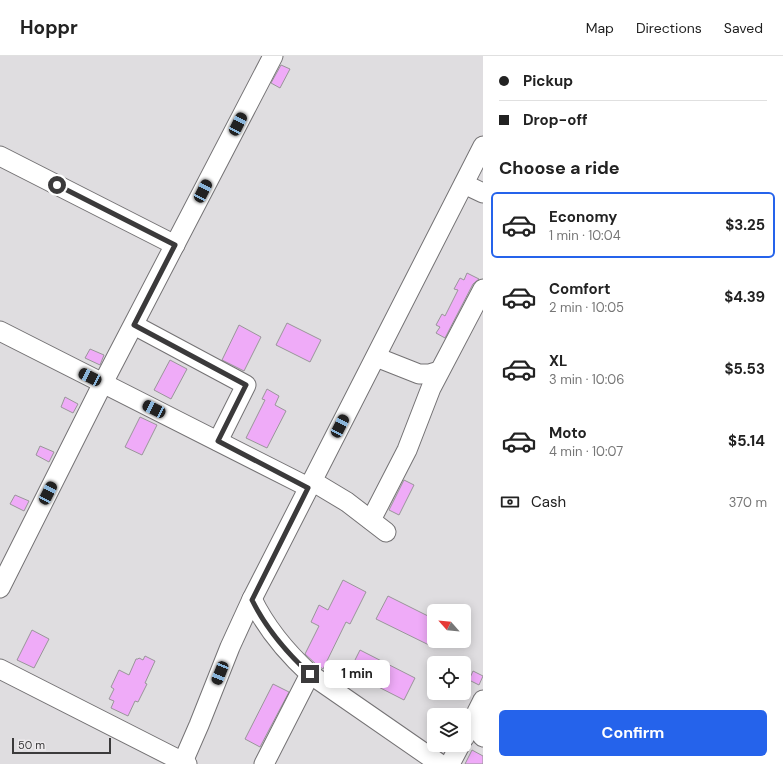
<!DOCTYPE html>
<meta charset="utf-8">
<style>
body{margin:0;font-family:"DM Sans",sans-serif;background:#f6f6f6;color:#222;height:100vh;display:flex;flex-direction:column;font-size:15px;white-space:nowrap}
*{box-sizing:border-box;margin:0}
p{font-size:13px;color:#767676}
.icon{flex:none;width:22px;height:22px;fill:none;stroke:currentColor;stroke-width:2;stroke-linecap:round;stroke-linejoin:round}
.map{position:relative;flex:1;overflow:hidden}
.drawer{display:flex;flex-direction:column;background:#fff;width:300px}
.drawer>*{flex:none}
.hud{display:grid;align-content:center;height:88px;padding:0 16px;background:#fff}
.needle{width:26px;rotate:297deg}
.tools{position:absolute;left:427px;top:548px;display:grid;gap:8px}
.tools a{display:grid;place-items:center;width:44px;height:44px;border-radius:6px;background:#fff;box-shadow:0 2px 10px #0003;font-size:20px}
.scale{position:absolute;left:12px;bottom:10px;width:99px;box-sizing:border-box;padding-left:4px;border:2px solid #3b3a3b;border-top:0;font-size:11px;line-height:14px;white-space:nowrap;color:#3b3a3b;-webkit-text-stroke:3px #edeaed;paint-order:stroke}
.end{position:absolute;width:18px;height:18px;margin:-9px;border:5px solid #3b3a3b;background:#fff;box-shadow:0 0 0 2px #fff}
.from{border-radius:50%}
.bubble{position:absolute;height:28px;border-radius:6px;background:#fff;box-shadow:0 2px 10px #0003;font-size:13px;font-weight:700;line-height:28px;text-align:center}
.car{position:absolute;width:12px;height:24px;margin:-12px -6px;border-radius:5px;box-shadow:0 0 3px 1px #0007;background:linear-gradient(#222 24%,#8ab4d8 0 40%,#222 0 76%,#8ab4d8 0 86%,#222 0)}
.hud b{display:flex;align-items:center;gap:14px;height:38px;font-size:15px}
.hud b+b{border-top:1px solid #e0e0e0}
.hud i{width:10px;height:10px;background:#222}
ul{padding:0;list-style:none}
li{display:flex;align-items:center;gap:12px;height:66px;margin:0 8px 6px;padding:0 8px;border:2px solid transparent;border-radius:6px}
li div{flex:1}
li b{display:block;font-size:15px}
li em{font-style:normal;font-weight:700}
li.current{border-color:#2563eb}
li>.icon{width:36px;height:36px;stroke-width:1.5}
h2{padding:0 16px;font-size:18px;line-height:48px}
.pay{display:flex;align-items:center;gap:10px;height:44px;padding:0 16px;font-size:15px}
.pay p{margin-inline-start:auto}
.primary-button{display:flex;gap:8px;margin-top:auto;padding:8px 16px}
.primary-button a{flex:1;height:46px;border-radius:6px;background:#2563eb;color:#fff;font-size:16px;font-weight:700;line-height:46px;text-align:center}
header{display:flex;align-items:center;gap:24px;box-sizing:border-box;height:56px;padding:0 20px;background:#fff;border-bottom:1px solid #e0e0e0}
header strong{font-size:19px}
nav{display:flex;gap:22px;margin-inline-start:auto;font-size:14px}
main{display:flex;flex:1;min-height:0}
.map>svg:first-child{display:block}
</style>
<header>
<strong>Hoppr</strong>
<nav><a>Map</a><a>Directions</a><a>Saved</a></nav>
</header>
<main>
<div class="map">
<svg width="483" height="708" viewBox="0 0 483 708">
<rect width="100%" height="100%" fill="#dfdde0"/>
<!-- building -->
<g fill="#efabf8" stroke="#999699">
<polygon points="281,9 290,13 280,32 271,27"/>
<polygon points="467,217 479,223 473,228 445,282 436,277 440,271 436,269 442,258 445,260 458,234 454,233 460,222 464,224"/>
<polygon points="287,267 321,284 310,306 276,289"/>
<polygon points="239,269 261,281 244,315 222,304"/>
<polygon points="90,293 104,299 100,309 85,302"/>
<polygon points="170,304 187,313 171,343 154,334"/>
<polygon points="267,333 279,340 275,349 286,355 267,392 246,382 265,344 262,343"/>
<polygon points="65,341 78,348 73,357 61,351"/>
<polygon points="140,361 157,369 142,399 125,391"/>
<polygon points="40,390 54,396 49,406 36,399"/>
<polygon points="404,424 414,429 399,459 389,454"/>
<polygon points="15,439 29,445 24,455 10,448"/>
<polygon points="343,524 366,536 350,568 346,566 323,613 317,609 305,598 319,570 311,566 319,549 328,554"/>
<polygon points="388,540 434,563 434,584 431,590 376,563"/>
<polygon points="32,574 49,583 34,612 17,604"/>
<polygon points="360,594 415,622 404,644 349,616"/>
<polygon points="145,600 155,605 145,627 147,628 138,646 135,645 128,660 111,652 114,645 109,643 114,633 111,631 119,614 129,619 136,603 138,603 139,602 143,604"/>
<polygon points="473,615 483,620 479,629 469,624"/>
<polygon points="273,628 289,636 260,691 245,683"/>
<polygon points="472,694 483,700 483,708 465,708"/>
</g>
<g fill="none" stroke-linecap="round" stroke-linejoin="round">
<defs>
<g id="minor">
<polyline points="0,100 175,189"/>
<polyline points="464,128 483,137"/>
<polyline points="134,269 246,329 218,385"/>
<polyline points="0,275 308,431"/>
<polyline points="376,301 419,318 429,318 439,315"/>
<polyline points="312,425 347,446 386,476"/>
<polyline points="371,464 407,394 431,332 483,233"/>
<polyline points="0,532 103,327 273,0"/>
<path d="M252,543C266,572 286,596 310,618L264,708"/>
<polyline points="0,613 187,708"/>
<polyline points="310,618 440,708"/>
<polyline points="472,667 483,681"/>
<polyline points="464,682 483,644"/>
<polyline points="182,708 199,669 230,591 252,543 483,90"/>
<polyline points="450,708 460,689"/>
</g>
</defs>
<!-- minor casing -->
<use href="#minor" stroke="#747274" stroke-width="21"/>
<!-- minor -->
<use href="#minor" stroke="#fff" stroke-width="19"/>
</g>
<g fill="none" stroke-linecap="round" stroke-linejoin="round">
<!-- route -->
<path stroke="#3b3a3b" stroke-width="5" d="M57,129L175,189L134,269L246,329L218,385L308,432L252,544C266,572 286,596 310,618"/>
</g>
</svg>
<div class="tools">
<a><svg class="needle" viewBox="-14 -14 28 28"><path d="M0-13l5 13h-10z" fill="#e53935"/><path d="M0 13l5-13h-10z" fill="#767676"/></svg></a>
<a><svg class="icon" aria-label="locate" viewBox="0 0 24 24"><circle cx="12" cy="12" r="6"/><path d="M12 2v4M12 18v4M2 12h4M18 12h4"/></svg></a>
<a><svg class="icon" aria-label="layers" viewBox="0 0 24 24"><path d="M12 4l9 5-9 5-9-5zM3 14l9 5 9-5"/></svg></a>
</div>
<div class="scale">50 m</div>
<i class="end from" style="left:57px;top:129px"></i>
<i class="end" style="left:310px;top:618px"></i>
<div class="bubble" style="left:324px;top:604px;width:66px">1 min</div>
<i class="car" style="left:238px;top:68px;rotate:27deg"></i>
<i class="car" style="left:203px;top:135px;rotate:27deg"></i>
<i class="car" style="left:90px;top:321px;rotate:297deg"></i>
<i class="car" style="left:154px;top:353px;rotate:297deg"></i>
<i class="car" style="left:340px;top:370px;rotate:27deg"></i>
<i class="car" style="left:48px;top:437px;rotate:27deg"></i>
<i class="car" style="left:220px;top:617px;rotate:202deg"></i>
</div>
<section class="drawer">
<div class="hud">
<b><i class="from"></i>Pickup</b>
<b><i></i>Drop-off</b>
</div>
<h2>Choose a ride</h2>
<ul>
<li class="current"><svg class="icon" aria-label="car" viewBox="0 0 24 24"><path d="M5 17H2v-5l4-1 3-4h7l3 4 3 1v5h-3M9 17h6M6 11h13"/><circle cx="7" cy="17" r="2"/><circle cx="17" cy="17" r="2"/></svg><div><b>Economy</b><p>1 min · 10:04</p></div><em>$3.25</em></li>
<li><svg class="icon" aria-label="car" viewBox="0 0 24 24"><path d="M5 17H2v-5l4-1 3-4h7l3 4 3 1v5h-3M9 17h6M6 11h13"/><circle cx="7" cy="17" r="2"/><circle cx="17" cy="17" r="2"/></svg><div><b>Comfort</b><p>2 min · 10:05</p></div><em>$4.39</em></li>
<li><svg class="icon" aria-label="car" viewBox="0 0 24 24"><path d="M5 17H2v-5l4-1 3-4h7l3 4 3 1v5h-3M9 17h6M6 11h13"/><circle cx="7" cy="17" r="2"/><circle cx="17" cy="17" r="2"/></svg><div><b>XL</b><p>3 min · 10:06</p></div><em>$5.53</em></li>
<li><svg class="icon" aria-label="car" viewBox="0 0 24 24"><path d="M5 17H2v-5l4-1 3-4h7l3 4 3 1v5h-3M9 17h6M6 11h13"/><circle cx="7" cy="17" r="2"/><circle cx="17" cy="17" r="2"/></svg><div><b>Moto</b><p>4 min · 10:07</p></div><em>$5.14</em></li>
</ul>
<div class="pay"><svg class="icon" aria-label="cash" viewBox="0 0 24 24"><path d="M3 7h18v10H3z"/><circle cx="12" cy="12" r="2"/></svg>Cash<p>370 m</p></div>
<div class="primary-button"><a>Confirm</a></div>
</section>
</main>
